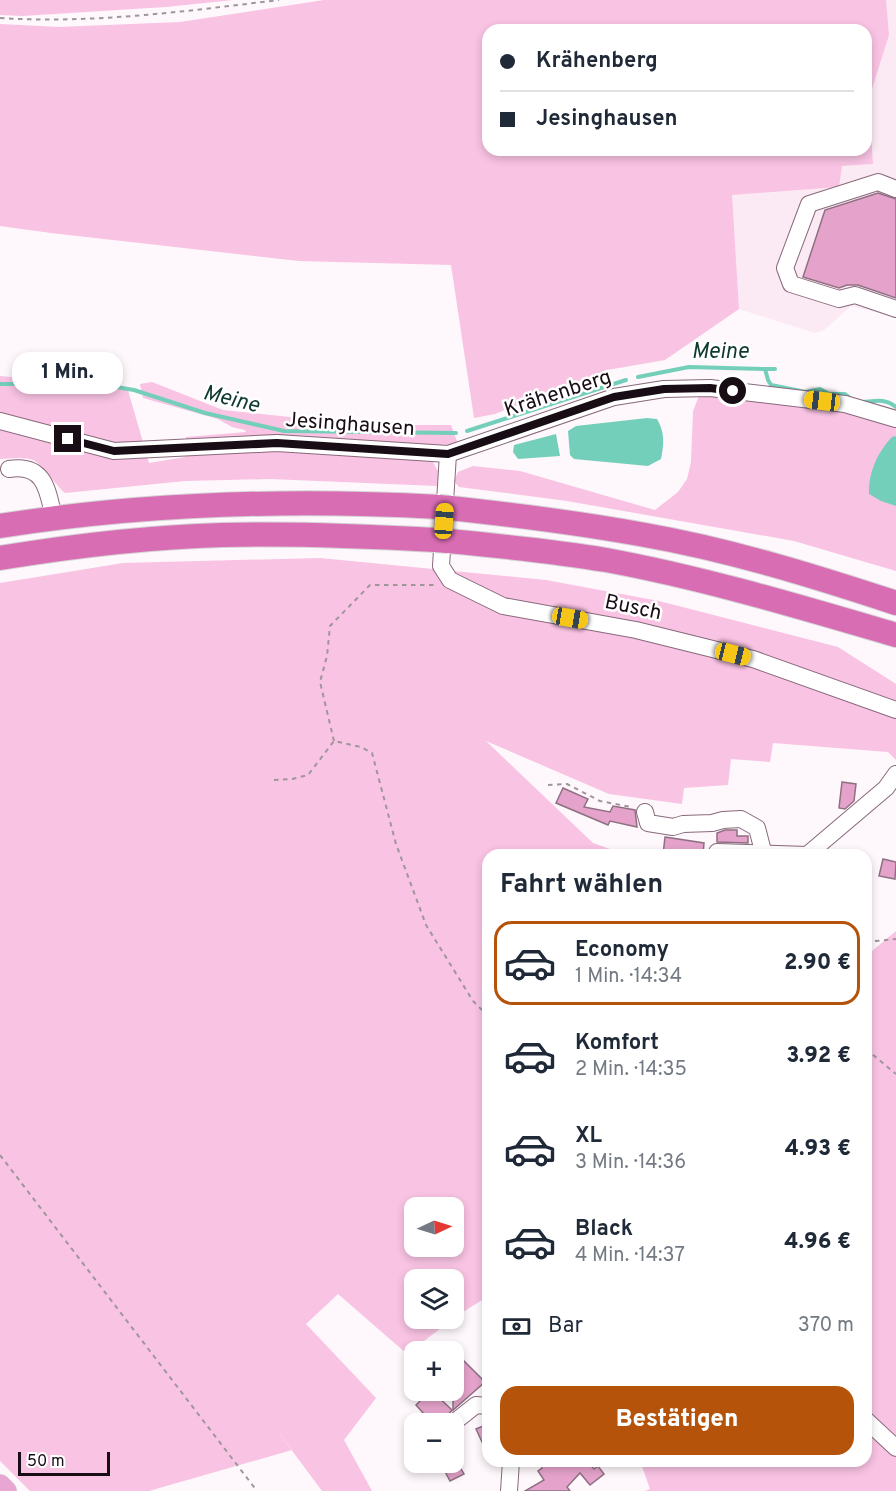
<!DOCTYPE html>
<html lang="de">
<meta charset="utf-8">
<style>
body{margin:0;font-family:Overpass,sans-serif;background:#f2f2f3;color:#1f2937;height:100vh;display:flex;flex-direction:column;font-size:22px;white-space:nowrap}
*{box-sizing:border-box;margin:0}
p{font-size:20px;color:#747a83}
.icon{flex:none;width:33px;height:33px;fill:none;stroke:currentColor;stroke-width:2;stroke-linecap:round;stroke-linejoin:round}
.map{position:relative;flex:1;overflow:hidden}
.side{position:absolute;left:482px;top:849px;width:390px;height:618px;display:flex;flex-direction:column;background:#fff;border-radius:18px;box-shadow:0 3px 9px #0003}
.side>*{flex:none}
.guide{position:absolute;left:482px;top:24px;width:390px;height:132px;border-radius:18px;box-shadow:0 3px 9px #0003;display:grid;align-content:center;height:132px;padding:0 18px;background:#fff}
.needle{width:39px;rotate:86deg}
.controls{position:absolute;left:404px;top:1197px;display:grid;gap:12px}
.controls a{display:grid;place-items:center;width:60px;height:60px;border-radius:12px;background:#fff;box-shadow:0 3px 9px #0003;font-size:30px}
.scale{position:absolute;left:18px;bottom:15px;width:92px;box-sizing:border-box;padding-left:6px;border:3px solid #180d14;border-top:0;font-size:16px;line-height:21px;white-space:nowrap;color:#180d14;-webkit-text-stroke:4px #fff;paint-order:stroke}
.end{position:absolute;width:27px;height:27px;margin:-14px;border:8px solid #180d14;background:#fff;box-shadow:0 0 0 3px #fff}
.from{border-radius:50%}
.bubble{position:absolute;height:42px;border-radius:18px;background:#fff;box-shadow:0 3px 9px #0003;font-size:20px;font-weight:800;line-height:42px;text-align:center}
.car{position:absolute;width:18px;height:36px;margin:-18px -9px;border-radius:8px;box-shadow:0 0 4px 2px #0007;background:linear-gradient(#f5c518 24%,#345 0 40%,#f5c518 0 76%,#345 0 86%,#f5c518 0)}
.guide b{display:flex;align-items:center;gap:21px;height:57px;font-size:22px}
.guide b+b{border-top:2px solid #e0e1e3}
.guide i{width:15px;height:15px;background:#1f2937}
ul{padding:0;list-style:none}
li{display:flex;align-items:center;gap:18px;height:84px;margin:0 12px 9px;padding:0 6px;border:3px solid transparent;border-radius:18px}
li div{flex:1}
li b{display:block;font-size:22px}
li em{font-style:normal;font-weight:800}
li.on{border-color:#b45309}
li>.icon{width:54px;height:54px;stroke-width:1.5}
h2{padding:0 18px;font-size:27px;line-height:72px}
.pay{display:flex;align-items:center;gap:15px;height:66px;padding:0 18px;font-size:22px}
.pay p{margin-inline-start:auto}
.action{display:flex;gap:12px;margin-top:auto;padding:12px 18px}
.action a{flex:1;height:69px;border-radius:18px;background:#b45309;color:#fff;font-size:24px;font-weight:800;line-height:69px;text-align:center}
.map>svg:first-child{display:block}
</style>
<div class="map">
<svg width="896" height="1491" viewBox="0 0 896 1491">
<rect width="100%" height="100%" fill="#fef7fb"/>
<!-- built -->
<polygon fill="#fbeaf4" points="886,0 896,0 896,317 851,306 824,330 815,333 739,309 731,194 838,187 842,166 873,164 869,99 889,35"/>
<!-- green -->
<g fill="#f9c3e3" fill-rule="evenodd">
<polygon points="0,0 233,0 166,7 22,16 0,15"/>
<path d="M324,0H886L889,35L869,99L873,164L842,166L839,187L732,195L739,309L665,360L607,370L495,414L474,418L451,265L299,261L51,233L0,226V24L59,27L180,22ZM488,30H866V150H488Z"/>
<path d="M0,376L127,387L149,463L185,457L186,437L246,432L245,430L232,427L218,419L143,398L140,384L152,382L223,410L365,425H451L458,444L424,446L440,475L437,486L270,479L185,481L65,493C58,487 38,462 35,461C25,456 10,459 0,459Z"/>
<polygon points="700,393 845,411 896,425 896,571 794,541 567,501 459,487 454,481 458,472 473,466 520,471 655,510 678,492 687,479 691,462 693,411"/>
<path d="M320,558L546,580L659,601L838,647L896,684V760L888,752L773,743L770,762L731,759L728,785L684,788L682,804L609,794L486,741L593,843L627,855H488V1265L482,1270L487,1278V1297L458,1315L407,1354L338,1294L306,1324L376,1398L344,1440L372,1491H322L273,1425L292,1450L149,1491H30L0,1461V583L123,563ZM414,1208H453V1246H414ZM414,1280H453V1318H414Z"/>
<polygon points="896,931 896,1491 645,1491 650,1489 640,1461 866,1461 866,956"/>
</g>
<!-- water -->
<g fill="#74cfba">
<path d="M647,418L657,419C665,433 664,444 661,459L648,466L574,459L570,455L568,431L576,426Z"/>
<polygon points="556,434 560,456 518,459 513,452 514,445"/>
<path d="M896,436V506L881,501L869,494C868,472 878,452 892,437Z"/>
</g>
<g fill="none" stroke-linecap="round" stroke-linejoin="round">
<!-- stream -->
<g stroke="#74cfba" stroke-width="4">
<polyline points="765,369 775,369"/>
<polyline points="638,377 689,367 765,369 768,380 771,385 806,392 820,389 829,394 845,394 850,398"/>
<polyline points="0,384 98,384 134,390 205,413 284,431 456,433"/>
<path d="M863,402C875,401 885,398 896,407"/>
<polyline points="467,431 626,380"/>
</g>
</g>
<!-- building -->
<g fill="#e5a3cb" stroke="#8e7082" stroke-width="1.5">
<polygon points="878,193 896,199 896,298 858,285 847,285 839,288 803,277 825,210"/>
<polygon points="842,782 856,784 854,801 845,809 839,808"/>
<polygon points="563,788 588,799 584,807 610,812 613,806 635,810 637,827 610,821 608,825 556,803"/>
<polygon points="725,830 737,830 737,836 748,836 748,843 717,842 717,833"/>
<polygon points="665,837 704,843 703,855 663,855"/>
<polygon points="883,859 896,862 895,879 879,876"/>
<polygon points="461,1358 485,1382 453,1410 453,1366"/>
<polygon points="431,1390 452,1410 440,1424 433,1424 416,1405"/>
<polygon points="488,1424 488,1455 476,1429"/>
<polygon points="538,1461 587,1461 594,1469 598,1466 604,1474 590,1485 580,1473 567,1487 570,1491 525,1491 544,1480 538,1471 542,1468"/>
<polygon points="440,1462 457,1462 464,1474 450,1481"/>
</g>
<g fill="none" stroke-linecap="round" stroke-linejoin="round">
<defs>
<g id="minor">
<polyline points="896,189 878,182 809,204 785,268 791,284 839,299 855,295 896,309"/>
<polyline points="0,421 114,451 277,443 448,454 614,397 664,389 710,388 845,404 896,419"/>
<polyline points="448,454 441,566 450,580 503,606 636,630 753,659 896,710"/>
<path d="M9,469C45,463 48,491 54,519"/>
<polyline points="645,812 648,823 673,827 683,824 712,823 723,820 741,819 757,828 764,855"/>
<polyline points="717,852 807,855"/>
<polyline points="807,855 886,788 896,774"/>
<polyline points="866,1420 896,1448"/>
<polyline points="452,1424 476,1405 488,1406"/>
<polyline points="509,1491 511,1461"/>
</g>
<polyline id="major" points="0,1485 6,1491"/>
<g id="highway">
<path d="M450,508C515,515 580,523 645,535C730,550 814,576 896,603"/>
<path d="M0,526C146,503 292,499 439,507"/>
<path d="M448,541C501,546 553,551 606,560C704,578 800,607 896,635"/>
<path d="M0,558C73,546 148,537 222,535C294,533 365,536 436,540"/>
</g>
</defs>
<!-- minor casing -->
<use href="#minor" stroke="#88697b" stroke-width="18"/>
<!-- major casing -->
<use href="#major" stroke="#d5d3d5" stroke-width="22"/>
<!-- highway casing -->
<use href="#highway" stroke="#d5d3d5" stroke-width="26"/>
<!-- path -->
<g stroke="#9f969b" stroke-width="2" stroke-dasharray="4.5 4.5" stroke-linecap="butt">
<path d="M0,18C93,24 187,11 279,0"/>
<polyline points="334,741 320,682 327,656 330,626 370,585 438,585"/>
<polyline points="274,780 292,779 308,775 334,741 361,747 372,753 396,844 426,925 473,1001 488,1016"/>
<polyline points="548,785 567,784 600,801 631,807"/>
<polyline points="866,942 896,939"/>
<polyline points="866,1049 896,1074"/>
<polyline points="0,1155 257,1491"/>
</g>
<!-- minor -->
<use href="#minor" stroke="#fff" stroke-width="16"/>
<!-- major -->
<use href="#major" stroke="#e8a7d2" stroke-width="21"/>
<!-- highway -->
<use href="#highway" stroke="#d96db4" stroke-width="24"/>
<defs>
<g id="highway-bridge">
<polyline points="439,507 450,508"/>
<polyline points="436,540 448,541"/>
</g>
</defs>
<!-- highway-bridge casing -->
<use href="#highway-bridge" stroke="#d5d3d5" stroke-width="26" stroke-linecap="butt"/>
<!-- highway-bridge -->
<use href="#highway-bridge" stroke="#d96db4" stroke-width="24"/>
</g>
<g fill="none" stroke-linecap="round" stroke-linejoin="round">
<!-- route -->
<polyline stroke="#180d14" stroke-width="8" points="68,439 114,451 277,443 448,454 614,397 664,389 710,388 733,391"/>
</g>
<g text-anchor="middle" dominant-baseline="central" stroke-width="5" stroke-linejoin="round" paint-order="stroke">
<!-- street labels -->
<g font-size="21" fill="#180d14" stroke="#fff">
<text transform="translate(558 394) rotate(-18)">Krähenberg</text>
<text transform="translate(350 425) rotate(4)">Jesinghausen</text>
<text transform="translate(633 608) rotate(12)">Busch</text>
</g>
<!-- water labels -->
<g font-size="22" font-style="italic" fill="#0e3930" stroke="#fff">
<text x="720" y="352">Meine</text>
<text transform="translate(231 400) rotate(14)">Meine</text>
</g>
</g>
</svg>
<div class="controls">
<a><svg class="needle" viewBox="-14 -14 28 28"><path d="M0-13l5 13h-10z" fill="#e53935"/><path d="M0 13l5-13h-10z" fill="#747a83"/></svg></a>
<a><svg class="icon" aria-label="layers" viewBox="0 0 24 24"><path d="M12 4l9 5-9 5-9-5zM3 14l9 5 9-5"/></svg></a>
<a>+</a>
<a>−</a>
</div>
<div class="scale">50 m</div>
<i class="end from" style="left:733px;top:391px"></i>
<i class="end" style="left:68px;top:439px"></i>
<div class="bubble" style="left:12px;top:352px;width:111px">1 Min.</div>
<i class="car" style="left:822px;top:401px;rotate:277deg"></i>
<i class="car" style="left:444px;top:521px;rotate:4deg"></i>
<i class="car" style="left:570px;top:618px;rotate:100deg"></i>
<i class="car" style="left:733px;top:654px;rotate:104deg"></i>
<div class="guide">
<b><i class="from"></i>Krähenberg</b>
<b><i></i>Jesinghausen</b>
</div>
<section class="side">
<h2>Fahrt wählen</h2>
<ul>
<li class="on"><svg class="icon" aria-label="car" viewBox="0 0 24 24"><path d="M5 17H2v-5l4-1 3-4h7l3 4 3 1v5h-3M9 17h6M6 11h13"/><circle cx="7" cy="17" r="2"/><circle cx="17" cy="17" r="2"/></svg><div><b>Economy</b><p>1 Min. · 14:34</p></div><em>2.90 €</em></li>
<li><svg class="icon" aria-label="car" viewBox="0 0 24 24"><path d="M5 17H2v-5l4-1 3-4h7l3 4 3 1v5h-3M9 17h6M6 11h13"/><circle cx="7" cy="17" r="2"/><circle cx="17" cy="17" r="2"/></svg><div><b>Komfort</b><p>2 Min. · 14:35</p></div><em>3.92 €</em></li>
<li><svg class="icon" aria-label="car" viewBox="0 0 24 24"><path d="M5 17H2v-5l4-1 3-4h7l3 4 3 1v5h-3M9 17h6M6 11h13"/><circle cx="7" cy="17" r="2"/><circle cx="17" cy="17" r="2"/></svg><div><b>XL</b><p>3 Min. · 14:36</p></div><em>4.93 €</em></li>
<li><svg class="icon" aria-label="car" viewBox="0 0 24 24"><path d="M5 17H2v-5l4-1 3-4h7l3 4 3 1v5h-3M9 17h6M6 11h13"/><circle cx="7" cy="17" r="2"/><circle cx="17" cy="17" r="2"/></svg><div><b>Black</b><p>4 Min. · 14:37</p></div><em>4.96 €</em></li>
</ul>
<div class="pay"><svg class="icon" aria-label="cash" viewBox="0 0 24 24"><path d="M3 7h18v10H3z"/><circle cx="12" cy="12" r="2"/></svg>Bar<p>370 m</p></div>
<div class="action"><a>Bestätigen</a></div>
</section>
</div>
